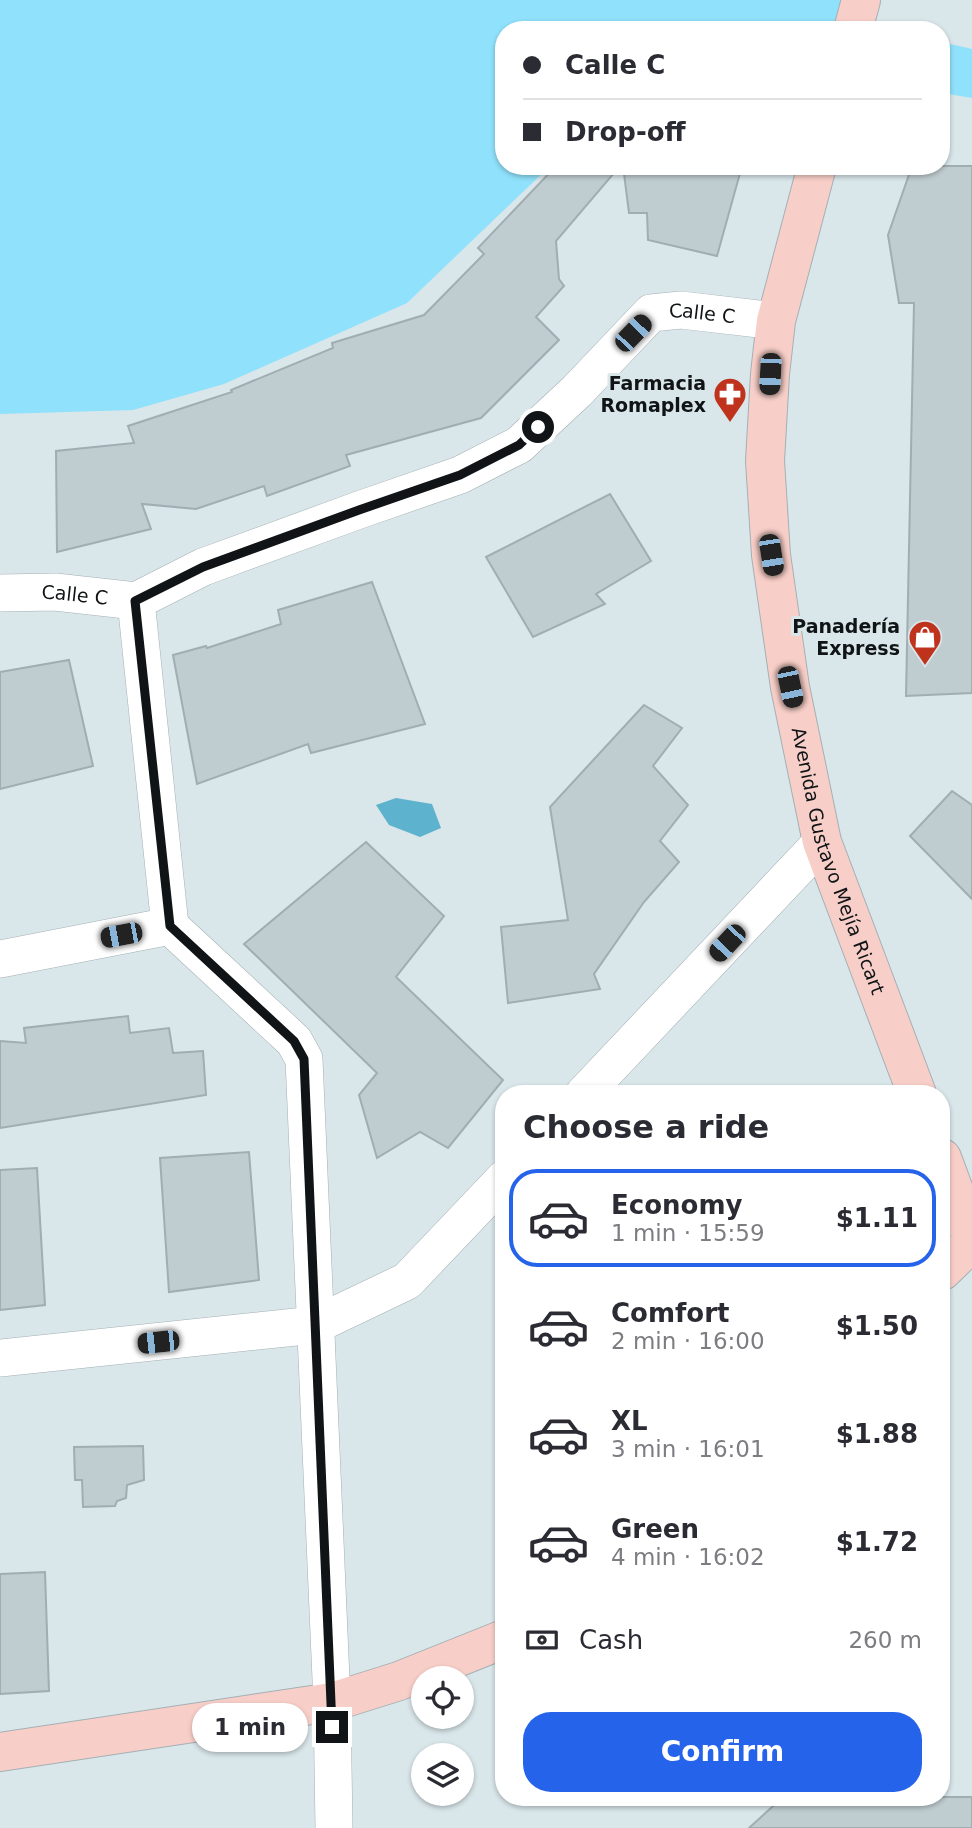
<!DOCTYPE html>
<meta charset="utf-8">
<style>
body{margin:0;font-family:"DejaVu Sans",sans-serif;background:#f2f2f3;color:#2b2b33;height:100vh;display:flex;flex-direction:column;font-size:26px;white-space:nowrap}
*{box-sizing:border-box;margin:0}
p{font-size:23px;color:#7c7c81}
.icon{flex:none;width:38px;height:38px;fill:none;stroke:currentColor;stroke-width:2;stroke-linecap:round;stroke-linejoin:round}
.map{position:relative;flex:1;overflow:hidden}
.details{position:absolute;left:495px;top:1085px;width:455px;height:721px;display:flex;flex-direction:column;background:#fff;border-radius:28px;box-shadow:0 2px 5px #0004}
.details>*{flex:none}
.guide{position:absolute;left:495px;top:21px;width:455px;height:154px;border-radius:28px;box-shadow:0 2px 5px #0004;display:grid;align-content:center;height:154px;padding:0 28px;background:#fff}
.fabs{position:absolute;left:411px;top:1666px;display:grid;gap:14px}
.fabs a{display:grid;place-items:center;width:63px;height:63px;border-radius:50%;background:#fff;box-shadow:0 2px 5px #0004;font-size:35px}
.end{position:absolute;width:32px;height:32px;margin:-16px;border:9px solid #101416;background:#fff;box-shadow:0 0 0 4px #fff}
.from{border-radius:50%}
.bubble{position:absolute;height:49px;border-radius:24px;background:#fff;box-shadow:0 2px 5px #0004;font-size:23px;font-weight:700;line-height:49px;text-align:center}
.car{position:absolute;width:21px;height:42px;margin:-21px -10px;border-radius:9px;box-shadow:0 0 5px 2px #0007;background:linear-gradient(#222 24%,#8ab4d8 0 40%,#222 0 76%,#8ab4d8 0 86%,#222 0)}
.guide b{display:flex;align-items:center;gap:24px;height:66px;font-size:26px}
.guide b+b{border-top:2px solid #e1e1e2}
.guide i{width:18px;height:18px;background:#2b2b33}
ul{padding:0;list-style:none}
li{display:flex;align-items:center;gap:21px;height:98px;margin:0 14px 10px;padding:0 14px;border:4px solid transparent;border-radius:28px}
li div{flex:1}
li b{display:block;font-size:26px}
li em{font-style:normal;font-weight:700}
li.active{border-color:#2563eb}
li>.icon{width:63px;height:63px;stroke-width:1.5}
h2{padding:0 28px;font-size:32px;line-height:84px}
.pay{display:flex;align-items:center;gap:18px;height:77px;padding:0 28px;font-size:26px}
.pay p{margin-inline-start:auto}
.button{display:flex;gap:14px;margin-top:auto;padding:14px 28px}
.button a{flex:1;height:80px;border-radius:28px;background:#2563eb;color:#fff;font-size:28px;font-weight:700;line-height:80px;text-align:center}
.map>svg:first-child{display:block}
</style>
<div class="map">
<svg width="972" height="1828" viewBox="0 0 972 1828">
<rect width="100%" height="100%" fill="#d9e6ea"/>
<!-- green -->
<g fill="#90e1fb">
<polygon points="0,0 853,0 847,21 886,30 504,30 504,166 550,166 407,303 224,384 133,410 0,414"/>
<polygon points="942,42 972,49 972,98 942,93"/>
</g>
<!-- water -->
<polygon fill="#5db3cd" points="396,798 432,804 441,828 420,837 389,825 376,805"/>
<!-- building -->
<g fill="#bfccd0" stroke="#a0adb1" stroke-width="2">
<polygon points="556,166 620,166 556,241 559,279 564,286 536,317 559,340 481,418 346,455 350,466 267,496 264,486 196,509 142,504 151,529 57,552 56,451 134,443 128,426 232,392 231,390 333,348 332,343 424,315 484,254 478,248"/>
<polygon points="623,166 742,166 717,256 648,240 647,213 629,213"/>
<polygon points="912,166 972,166 972,693 906,696 914,303 899,303 888,235"/>
<polygon points="610,494 651,561 596,594 605,604 533,637 486,557"/>
<polygon points="372,582 425,724 311,753 308,744 197,784 173,655 206,646 207,648 281,624 278,610"/>
<polygon points="69,660 93,766 0,789 0,672"/>
<polygon points="644,705 682,728 653,766 688,805 660,841 679,862 644,902 594,974 600,989 508,1003 501,927 568,920 550,807"/>
<polygon points="952,791 972,805 972,899 910,836"/>
<polygon points="366,842 444,916 396,977 503,1080 448,1148 420,1132 377,1158 359,1095 377,1073 244,944"/>
<polygon points="128,1016 130,1033 169,1028 173,1053 203,1051 206,1095 0,1128 0,1041 26,1043 24,1028"/>
<polygon points="249,1152 259,1280 169,1292 160,1158"/>
<polygon points="37,1168 45,1305 0,1310 0,1170"/>
<polygon points="143,1446 144,1480 127,1485 126,1498 117,1501 115,1506 83,1507 82,1480 75,1480 74,1447"/>
<polygon points="45,1572 49,1691 0,1694 0,1574"/>
<polygon points="783,1797 972,1797 972,1828 749,1828"/>
</g>
<g fill="none" stroke-linecap="round" stroke-linejoin="round">
<defs>
<g id="street">
<path id="s1" d="M0,593L55,592L136,601L203,567L359,510L460,475L519,445L577,391L651,313L681,310L776,321"/>
<polyline points="136,601 170,926 294,1041 304,1059 332,1702 334,1828"/>
<polyline points="0,959 170,926"/>
<polyline points="584,1094 822,842"/>
<polyline points="0,1358 315,1325 407,1281 504,1179"/>
</g>
<g id="secondary">
<polyline points="853,30 861,0"/>
<path id="s2" d="M817,166L776,321L770,374L765,461L771,555L790,687L822,842L917,1094"/>
<polyline points="942,1158 972,1239"/>
<polyline points="942,1271 972,1242"/>
<polyline points="0,1752 332,1702 399,1681 504,1639"/>
</g>
</defs>
<!-- street casing -->
<use href="#street" stroke="#a4b0b4" stroke-width="38"/>
<!-- secondary casing -->
<use href="#secondary" stroke="#a4b0b4" stroke-width="40"/>
<!-- street -->
<use href="#street" stroke="#fff" stroke-width="37"/>
<!-- secondary -->
<use href="#secondary" stroke="#f8cfc8" stroke-width="38"/>
</g>
<g fill="none" stroke-linecap="round" stroke-linejoin="round">
<!-- route -->
<polyline stroke="#101416" stroke-width="9" points="332,1727 304,1059 294,1041 170,926 135,601 203,567 359,510 460,475 519,445 538,427"/>
</g>
<!-- icons -->
<defs>
<symbol id="pharmacy-pin" viewBox="-11 -11 22 30"><path d="M0 17L-7.5 6A9.5 9.5 0 1 1 7.5 6Z" fill="#bf331d" stroke="#d9e6ea"/><path d="M-2-6h4v4h4v4h-4v4h-4v-4h-4v-4h4Z" fill="#fff"/></symbol>
<symbol id="shop-pin" viewBox="-11 -11 22 30"><path d="M0 17L-7.5 6A9.5 9.5 0 1 1 7.5 6Z" fill="#bf331d" stroke="#d9e6ea"/><path d="M-5-2.5h2.3a2.7 3.5 0 0 1 5.4 0H5L5.5 6h-11ZM-1.5-2.5h3a1.5 2.3 0 0 0-3 0Z" fill="#fff"/></symbol>
</defs>
<g fill-rule="evenodd">
<use href="#pharmacy-pin" x="711" y="375" width="38" height="52"/>
<use href="#shop-pin" x="906" y="618" width="38" height="52"/>
</g>
<g text-anchor="middle" dominant-baseline="central" stroke-width="6" stroke-linejoin="round" paint-order="stroke">
<!-- street labels -->
<g font-size="19" fill="#101416" stroke="#d9e6ea">
<text stroke="none"><textPath href="#s1" startOffset="789">Calle C</textPath></text>
<text stroke="none"><textPath href="#s1" startOffset="75">Calle C</textPath></text>
<text stroke="none"><textPath href="#s2" startOffset="709">Avenida Gustavo Mejía Ricart</textPath></text>
</g>
<!-- poi labels -->
<g font-size="19" font-weight="bold" fill="#101416" stroke="#d9e6ea" text-anchor="end">
<text x="706" y="383">Farmacia<tspan x="706" dy="22">Romaplex</tspan></text>
<text x="900" y="626">Panadería<tspan x="900" dy="22">Express</tspan></text>
</g>
</g>
</svg>
<div class="fabs">
<a><svg class="icon" aria-label="locate" viewBox="0 0 24 24"><circle cx="12" cy="12" r="6"/><path d="M12 2v4M12 18v4M2 12h4M18 12h4"/></svg></a>
<a><svg class="icon" aria-label="layers" viewBox="0 0 24 24"><path d="M12 4l9 5-9 5-9-5zM3 14l9 5 9-5"/></svg></a>
</div>
<i class="end from" style="left:538px;top:427px"></i>
<i class="end" style="left:332px;top:1727px"></i>
<div class="bubble" style="left:192px;top:1703px;width:116px">1 min</div>
<i class="car" style="left:633px;top:333px;rotate:44deg"></i>
<i class="car" style="left:770px;top:374px;rotate:183deg"></i>
<i class="car" style="left:771px;top:555px;rotate:171deg"></i>
<i class="car" style="left:790px;top:687px;rotate:168deg"></i>
<i class="car" style="left:121px;top:935px;rotate:259deg"></i>
<i class="car" style="left:727px;top:943px;rotate:223deg"></i>
<i class="car" style="left:158px;top:1342px;rotate:264deg"></i>
<div class="guide">
<b><i class="from"></i>Calle C</b>
<b><i></i>Drop-off</b>
</div>
<section class="details">
<h2>Choose a ride</h2>
<ul>
<li class="active"><svg class="icon" aria-label="car" viewBox="0 0 24 24"><path d="M5 17H2v-5l4-1 3-4h7l3 4 3 1v5h-3M9 17h6M6 11h13"/><circle cx="7" cy="17" r="2"/><circle cx="17" cy="17" r="2"/></svg><div><b>Economy</b><p>1 min · 15:59</p></div><em>$1.11</em></li>
<li><svg class="icon" aria-label="car" viewBox="0 0 24 24"><path d="M5 17H2v-5l4-1 3-4h7l3 4 3 1v5h-3M9 17h6M6 11h13"/><circle cx="7" cy="17" r="2"/><circle cx="17" cy="17" r="2"/></svg><div><b>Comfort</b><p>2 min · 16:00</p></div><em>$1.50</em></li>
<li><svg class="icon" aria-label="car" viewBox="0 0 24 24"><path d="M5 17H2v-5l4-1 3-4h7l3 4 3 1v5h-3M9 17h6M6 11h13"/><circle cx="7" cy="17" r="2"/><circle cx="17" cy="17" r="2"/></svg><div><b>XL</b><p>3 min · 16:01</p></div><em>$1.88</em></li>
<li><svg class="icon" aria-label="car" viewBox="0 0 24 24"><path d="M5 17H2v-5l4-1 3-4h7l3 4 3 1v5h-3M9 17h6M6 11h13"/><circle cx="7" cy="17" r="2"/><circle cx="17" cy="17" r="2"/></svg><div><b>Green</b><p>4 min · 16:02</p></div><em>$1.72</em></li>
</ul>
<div class="pay"><svg class="icon" aria-label="cash" viewBox="0 0 24 24"><path d="M3 7h18v10H3z"/><circle cx="12" cy="12" r="2"/></svg>Cash<p>260 m</p></div>
<div class="button"><a>Confirm</a></div>
</section>
</div>
